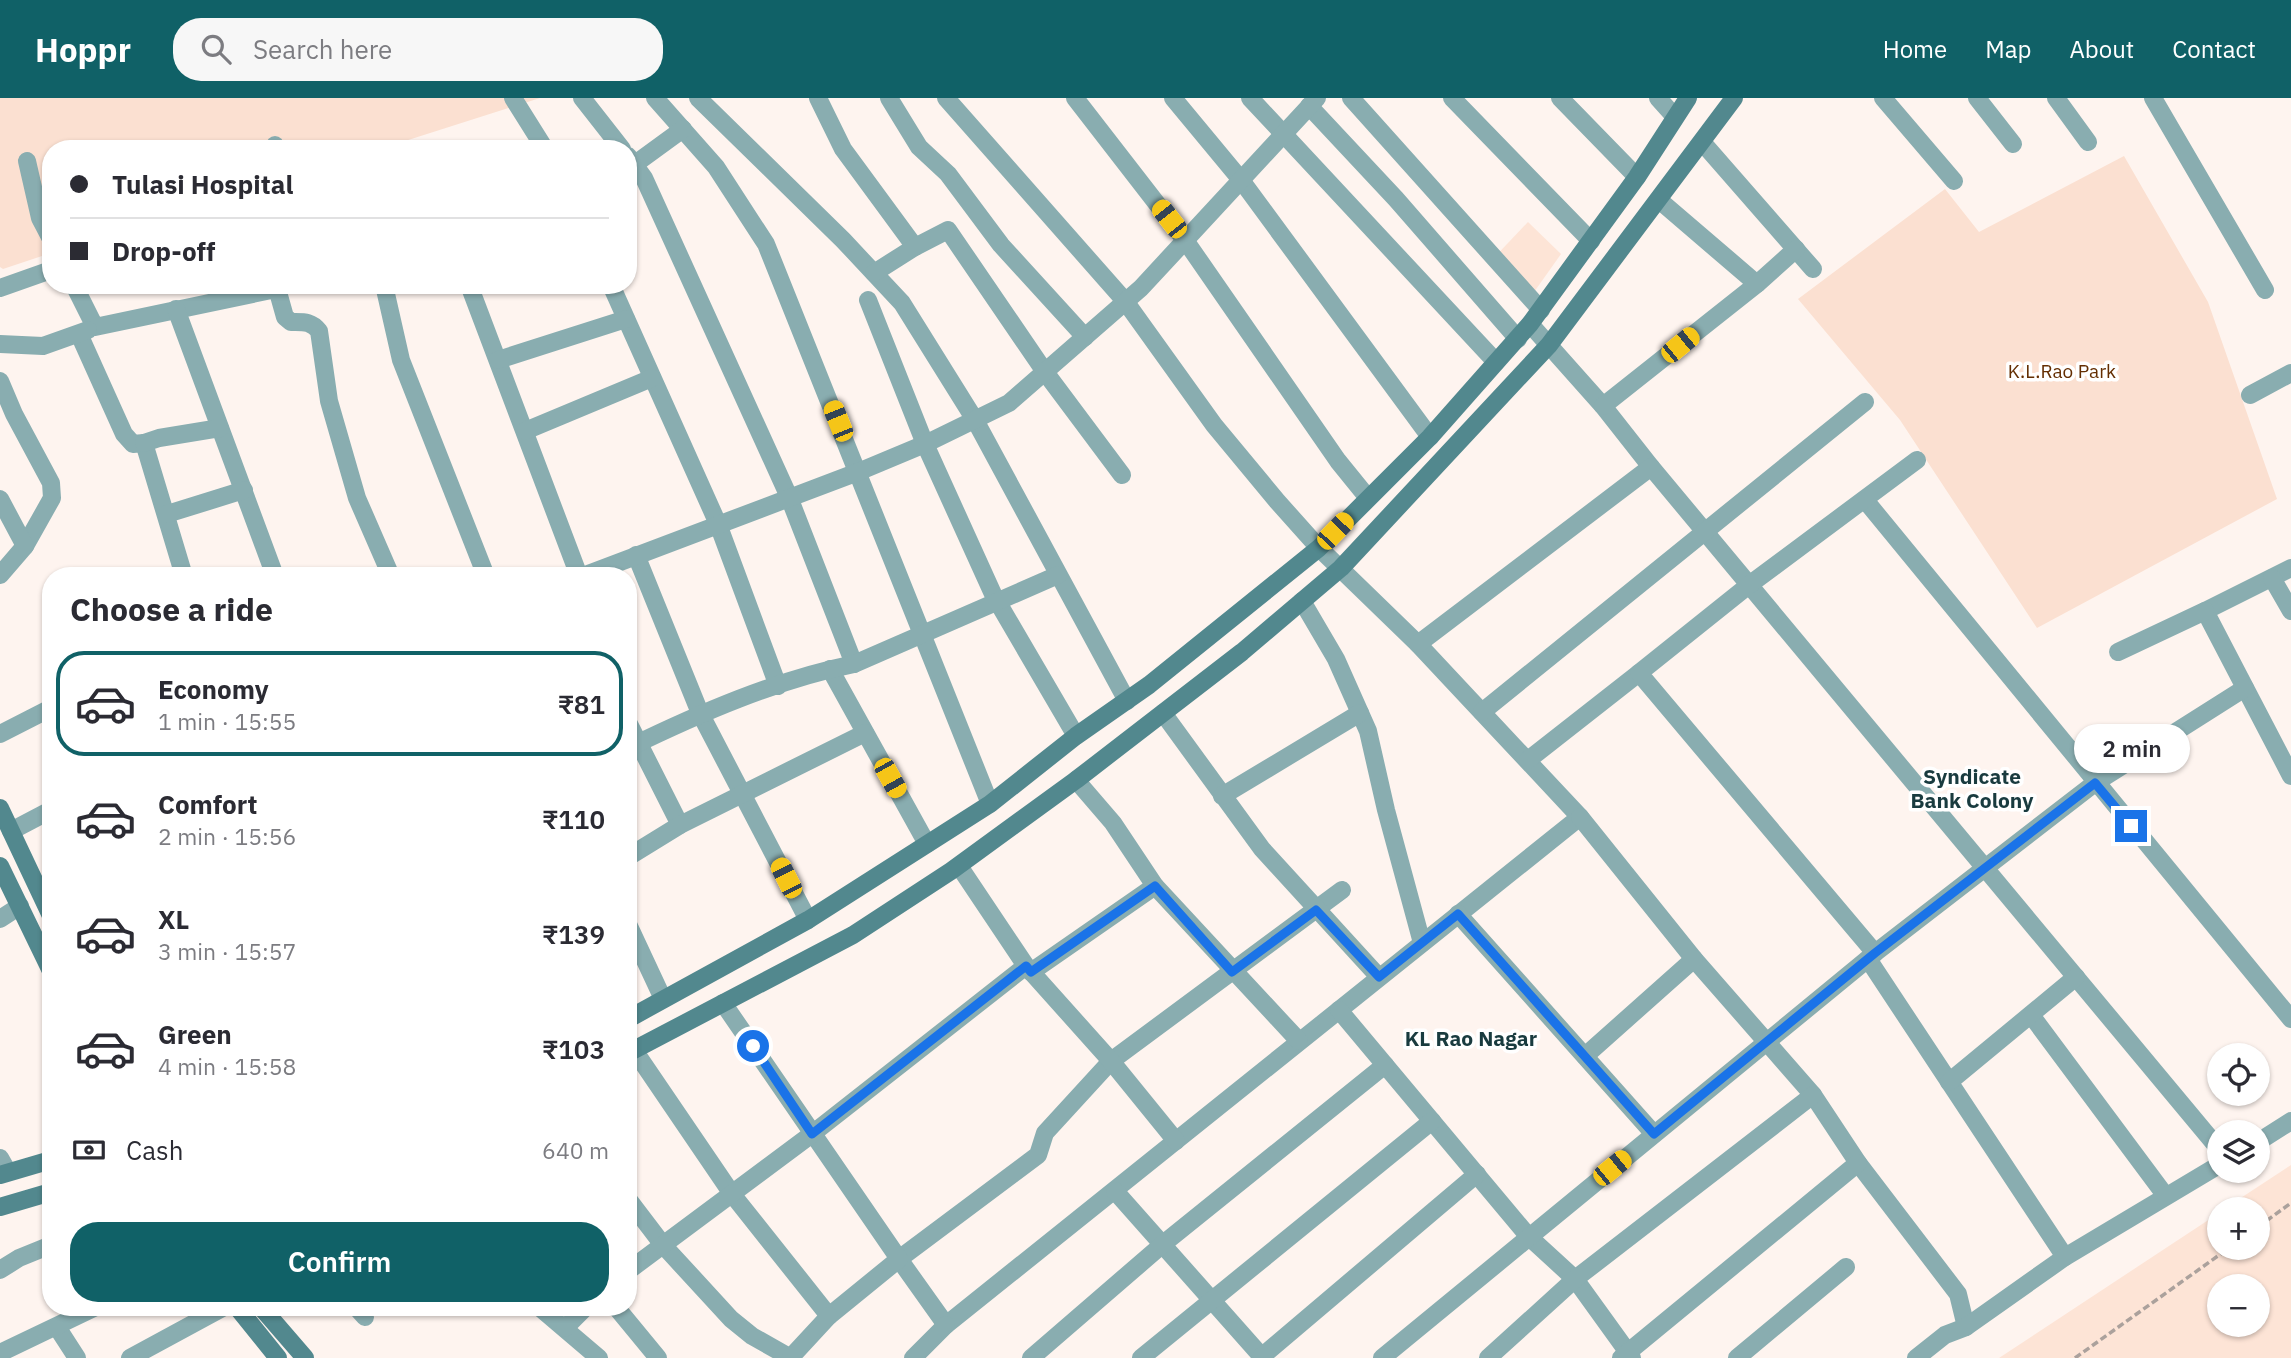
<!DOCTYPE html>
<meta charset="utf-8">
<style>
body{margin:0;font-family:"IBM Plex Sans",sans-serif;background:#f7f7f7;color:#2b2b33;height:100vh;display:flex;flex-direction:column;font-size:26px;white-space:nowrap}
*{box-sizing:border-box;margin:0}
p{font-size:23px;color:#7c7c81}
.icon{flex:none;width:38px;height:38px;fill:none;stroke:currentColor;stroke-width:2;stroke-linecap:round;stroke-linejoin:round}
.map{position:relative;flex:1;overflow:hidden}
.drawer{position:absolute;left:42px;top:469px;width:595px;height:749px;display:flex;flex-direction:column;background:#fff;border-radius:28px;box-shadow:0 2px 5px #0004}
.drawer>*{flex:none}
.banner{position:absolute;left:42px;top:42px;width:595px;height:154px;border-radius:28px;box-shadow:0 2px 5px #0004;display:grid;align-content:center;height:154px;padding:0 28px;background:#fff}
.controls{position:absolute;left:2207px;top:945px;display:grid;gap:14px}
.controls a{display:grid;place-items:center;width:63px;height:63px;border-radius:50%;background:#fff;box-shadow:0 2px 5px #0004;font-size:35px}
.end{position:absolute;width:32px;height:32px;margin:-16px;border:9px solid #1a73e8;background:#fff;box-shadow:0 0 0 4px #fff}
.from{border-radius:50%}
.bubble{position:absolute;height:49px;border-radius:24px;background:#fff;box-shadow:0 2px 5px #0004;font-size:23px;font-weight:600;line-height:49px;text-align:center}
.car{position:absolute;width:21px;height:42px;margin:-21px -10px;border-radius:9px;box-shadow:0 0 5px 2px #0007;background:linear-gradient(#f5c518 24%,#345 0 40%,#f5c518 0 76%,#345 0 86%,#f5c518 0)}
.banner b{display:flex;align-items:center;gap:24px;height:66px;font-size:26px}
.banner b+b{border-top:2px solid #e1e1e2}
.banner i{width:18px;height:18px;background:#2b2b33}
ul{padding:0;list-style:none}
li{display:flex;align-items:center;gap:21px;height:105px;margin:0 14px 10px;padding:0 14px;border:4px solid transparent;border-radius:28px}
li div{flex:1}
li b{display:block;font-size:26px}
li em{font-style:normal;font-weight:600}
li.selected{border-color:#106167}
li>.icon{width:63px;height:63px;stroke-width:1.5}
h2{padding:0 28px;font-size:32px;line-height:84px}
.pay{display:flex;align-items:center;gap:18px;height:77px;padding:0 28px;font-size:26px}
.pay p{margin-inline-start:auto}
.action{display:flex;gap:14px;margin-top:auto;padding:14px 28px}
.action a{flex:1;height:80px;border-radius:28px;background:#106167;color:#fff;font-size:28px;font-weight:600;line-height:80px;text-align:center}
header{display:flex;align-items:center;gap:42px;box-sizing:border-box;height:98px;padding:0 35px;background:#106167;color:#fff}
header strong{font-size:33px}
nav{display:flex;gap:38px;margin-inline-start:auto;font-size:24px}
.search{width:490px;height:63px;background:#f7f7f7;display:flex;align-items:center;gap:18px;box-sizing:border-box;padding:0 24px;border-radius:28px;color:#7c7c81;font-size:26px}
.map>svg:first-child{display:block}
</style>
<header>
<strong>Hoppr</strong>
<div class="search"><svg class="icon" aria-label="search" viewBox="0 0 24 24"><circle cx="10" cy="10" r="6"/><path d="M15 15l6 6"/></svg>Search here</div>
<nav><a>Home</a><a>Map</a><a>About</a><a>Contact</a></nav>
</header>
<div class="map">
<svg width="2291" height="1260" viewBox="0 0 2291 1260">
<rect width="100%" height="100%" fill="#fef4ef"/>
<!-- built -->
<g fill="#fde4d6" fill-rule="evenodd">
<polygon points="1528,124 1561,156 1527,204 1488,166"/>
<path d="M2291,1067V1260H1999L2219,1115V1150H2258V1111H2224ZM2219,1188H2258V1227H2219Z"/>
</g>
<!-- green -->
<g fill="#fbe0d1">
<polygon points="0,0 540,0 380,51 51,51 51,155 3,171 0,169"/>
<polygon points="2124,58 2208,204 2277,401 2037,530 1900,322 1798,201 1945,91 1979,134"/>
</g>
<g fill="none" stroke-linecap="round" stroke-linejoin="round">
<!-- path -->
<g stroke="#aba19c" stroke-width="3.5" stroke-dasharray="7 3.5" stroke-linecap="butt">
<polyline points="2258,1129 2291,1105"/>
<polyline points="2075,1260 2229,1150"/>
</g>
<!-- street -->
<g stroke="#89adb0" stroke-width="18">
<polyline points="513,0 545,51"/>
<polyline points="582,0 622,51"/>
<polyline points="655,0 716,69 766,146 990,706"/>
<polyline points="698,0 843,142 902,205 975,322 1127,603"/>
<polyline points="818,0 843,51 915,149"/>
<polyline points="889,0 919,49 948,76 1001,147 1085,239"/>
<polyline points="946,0 1125,203 1214,327 1277,403 1319,450 1418,546 1580,719 946,1227 899,1161 1038,1057 1045,1035 1111,963 1342,792"/>
<polyline points="1075,0 1185,142 1338,363 1368,400"/>
<polyline points="1173,0 1241,82 1430,339"/>
<polyline points="1250,0 1496,264"/>
<polyline points="1351,0 1541,212"/>
<polyline points="1452,0 1591,143"/>
<polyline points="1560,0 1637,79"/>
<polyline points="1658,0 1675,19"/>
<polyline points="1883,0 1954,83"/>
<polyline points="1977,0 2013,46"/>
<polyline points="2056,0 2088,44"/>
<polyline points="2153,0 2265,192"/>
<polyline points="1309,8 1396,101 1518,241"/>
<polyline points="1702,44 1813,171"/>
<polyline points="275,47 275,51"/>
<polyline points="628,58 644,80 789,399 854,566"/>
<polyline points="27,63 40,120 51,141"/>
<polyline points="635,66 683,31"/>
<polyline points="1659,102 1757,186"/>
<polyline points="874,175 915,149 948,132 1045,274 1122,377"/>
<polyline points="74,187 95,229 276,191"/>
<path d="M276,187L285,219L291,224C304,224 311,223 319,233L329,303L357,400L391,478"/>
<polyline points="384,187 401,262 486,478"/>
<polyline points="469,187 579,478"/>
<polyline points="611,187 718,426 778,588"/>
<polyline points="0,190 51,172"/>
<polyline points="868,202 925,346 993,496 1076,638"/>
<polyline points="176,211 275,478"/>
<polyline points="1530,226 1603,308 1651,369"/>
<polyline points="79,236 124,336 133,346 144,345 184,478"/>
<polyline points="0,246 43,248 88,232"/>
<polyline points="498,262 626,221"/>
<polyline points="0,283 14,316 51,385 52,400 25,448"/>
<polyline points="2250,297 2291,275"/>
<polyline points="1603,308 1757,186 1796,151"/>
<polyline points="525,333 652,280"/>
<polyline points="144,345 159,340 220,330"/>
<polyline points="0,401 25,448 0,477"/>
<polyline points="1865,402 2291,921"/>
<polyline points="167,416 244,392"/>
<polyline points="636,457 700,615 808,822"/>
<polyline points="2291,470 2205,513 2291,678"/>
<polyline points="583,478 858,374 925,346 1009,305 1141,190 1317,0"/>
<polyline points="2272,480 2291,513"/>
<polyline points="1302,503 1336,561 1368,633 1386,712 1422,845"/>
<polyline points="1418,546 1651,369 2219,1051"/>
<polyline points="2118,554 2205,513"/>
<polyline points="830,571 927,746"/>
<polyline points="1482,614 1865,304"/>
<polyline points="1163,615 1262,751 1379,879"/>
<polyline points="628,624 680,727"/>
<polyline points="0,636 51,610"/>
<path d="M628,650C700,615 776,582 854,566L1058,477"/>
<polyline points="1528,662 1639,575"/>
<polyline points="1076,682 1113,725 1155,788 1299,943"/>
<polyline points="1222,698 1360,615"/>
<polyline points="1580,719 1694,861 1813,997 1858,1065 1958,1196 1966,1229"/>
<polyline points="11,733 51,712"/>
<polyline points="628,759 680,727 865,635"/>
<polyline points="959,768 1026,868 1111,963 1176,1043"/>
<polyline points="1458,816 1654,1036"/>
<polyline points="0,821 20,808"/>
<polyline points="628,826 663,901"/>
<polyline points="1875,855 1639,575 1749,487 1917,362"/>
<polyline points="1868,861 2065,1159"/>
<polyline points="1031,874 1155,788"/>
<polyline points="1339,912 1529,1139 1575,1181 1632,1260"/>
<polyline points="2031,917 2165,1097"/>
<polyline points="634,952 732,1096 829,1218 899,1161 723,905"/>
<polyline points="1585,958 1694,861"/>
<polyline points="1949,984 2076,879"/>
<polyline points="2258,1044 2291,1023"/>
<polyline points="0,1060 8,1074"/>
<polyline points="1115,1093 1263,1260"/>
<polyline points="628,1101 663,1147 731,1221 752,1238 791,1260"/>
<polyline points="0,1172 19,1160 51,1147"/>
<polyline points="628,1173 812,1036 1026,868"/>
<polyline points="356,1209 365,1219"/>
<polyline points="539,1209 599,1260"/>
<polyline points="616,1209 658,1260"/>
<polyline points="57,1229 77,1260"/>
<polyline points="565,1230 586,1209"/>
<polyline points="0,1255 96,1209"/>
<polyline points="791,1259 829,1218"/>
<polyline points="130,1260 224,1209"/>
<polyline points="913,1260 946,1227"/>
<polyline points="1031,1260 1163,1146 1385,967"/>
<polyline points="1141,1260 1432,1023"/>
<polyline points="1260,1260 1477,1076"/>
<polyline points="1382,1260 1875,855 2095,685 2245,590"/>
<polyline points="1488,1260 1575,1181 1813,997"/>
<polyline points="1621,1260 1858,1065"/>
<polyline points="1737,1260 1846,1169"/>
<polyline points="1916,1260 1945,1237 1966,1229 2065,1159 2219,1067"/>
</g>
<!-- secondary -->
<g stroke="#52888e" stroke-width="18">
<polyline points="0,710 51,818"/>
<polyline points="0,768 51,873"/>
<polyline points="628,921 808,822 990,706 1076,638 1149,587 1319,450 1430,339 1530,226 1637,79 1688,0"/>
<polyline points="628,955 853,837 951,773 1076,682 1242,554 1341,470 1549,247 1734,0"/>
<polyline points="0,1077 51,1062"/>
<polyline points="0,1109 51,1094"/>
<polyline points="237,1209 278,1260"/>
<polyline points="261,1209 305,1260"/>
</g>
</g>
<g fill="none" stroke-linecap="round" stroke-linejoin="round">
<!-- route -->
<polyline stroke="#1a73e8" stroke-width="9" points="753,948 812,1036 1026,868 1031,874 1155,788 1232,874 1316,812 1379,879 1458,816 1654,1036 1875,855 2095,685 2131,728"/>
</g>
<g text-anchor="middle" dominant-baseline="central" stroke-width="7" stroke-linejoin="round" paint-order="stroke">
<!-- park labels -->
<g font-size="19" fill="#642e02" stroke="#fff">
<text x="2062" y="273">K.L.Rao Park</text>
</g>
<!-- neighbourhood labels -->
<g font-size="21" font-weight="bold" fill="#193b3f" stroke="#fff">
<text x="1972" y="678">Syndicate<tspan x="1972" dy="24">Bank Colony</tspan></text>
<text x="1471" y="940">KL Rao Nagar</text>
</g>
</g>
</svg>
<div class="controls">
<a><svg class="icon" aria-label="locate" viewBox="0 0 24 24"><circle cx="12" cy="12" r="6"/><path d="M12 2v4M12 18v4M2 12h4M18 12h4"/></svg></a>
<a><svg class="icon" aria-label="layers" viewBox="0 0 24 24"><path d="M12 4l9 5-9 5-9-5zM3 14l9 5 9-5"/></svg></a>
<a>+</a>
<a>−</a>
</div>
<i class="end from" style="left:753px;top:948px"></i>
<i class="end" style="left:2131px;top:728px"></i>
<div class="bubble" style="left:2074px;top:626px;width:116px">2 min</div>
<i class="car" style="left:1169px;top:121px;rotate:322deg"></i>
<i class="car" style="left:1680px;top:247px;rotate:51deg"></i>
<i class="car" style="left:838px;top:323px;rotate:338deg"></i>
<i class="car" style="left:1335px;top:433px;rotate:44deg"></i>
<i class="car" style="left:890px;top:680px;rotate:151deg"></i>
<i class="car" style="left:786px;top:780px;rotate:333deg"></i>
<i class="car" style="left:1612px;top:1070px;rotate:51deg"></i>
<div class="banner">
<b><i class="from"></i>Tulasi Hospital</b>
<b><i></i>Drop-off</b>
</div>
<section class="drawer">
<h2>Choose a ride</h2>
<ul>
<li class="selected"><svg class="icon" aria-label="car" viewBox="0 0 24 24"><path d="M5 17H2v-5l4-1 3-4h7l3 4 3 1v5h-3M9 17h6M6 11h13"/><circle cx="7" cy="17" r="2"/><circle cx="17" cy="17" r="2"/></svg><div><b>Economy</b><p>1 min · 15:55</p></div><em>₹81</em></li>
<li><svg class="icon" aria-label="car" viewBox="0 0 24 24"><path d="M5 17H2v-5l4-1 3-4h7l3 4 3 1v5h-3M9 17h6M6 11h13"/><circle cx="7" cy="17" r="2"/><circle cx="17" cy="17" r="2"/></svg><div><b>Comfort</b><p>2 min · 15:56</p></div><em>₹110</em></li>
<li><svg class="icon" aria-label="car" viewBox="0 0 24 24"><path d="M5 17H2v-5l4-1 3-4h7l3 4 3 1v5h-3M9 17h6M6 11h13"/><circle cx="7" cy="17" r="2"/><circle cx="17" cy="17" r="2"/></svg><div><b>XL</b><p>3 min · 15:57</p></div><em>₹139</em></li>
<li><svg class="icon" aria-label="car" viewBox="0 0 24 24"><path d="M5 17H2v-5l4-1 3-4h7l3 4 3 1v5h-3M9 17h6M6 11h13"/><circle cx="7" cy="17" r="2"/><circle cx="17" cy="17" r="2"/></svg><div><b>Green</b><p>4 min · 15:58</p></div><em>₹103</em></li>
</ul>
<div class="pay"><svg class="icon" aria-label="cash" viewBox="0 0 24 24"><path d="M3 7h18v10H3z"/><circle cx="12" cy="12" r="2"/></svg>Cash<p>640 m</p></div>
<div class="action"><a>Confirm</a></div>
</section>
</div>
